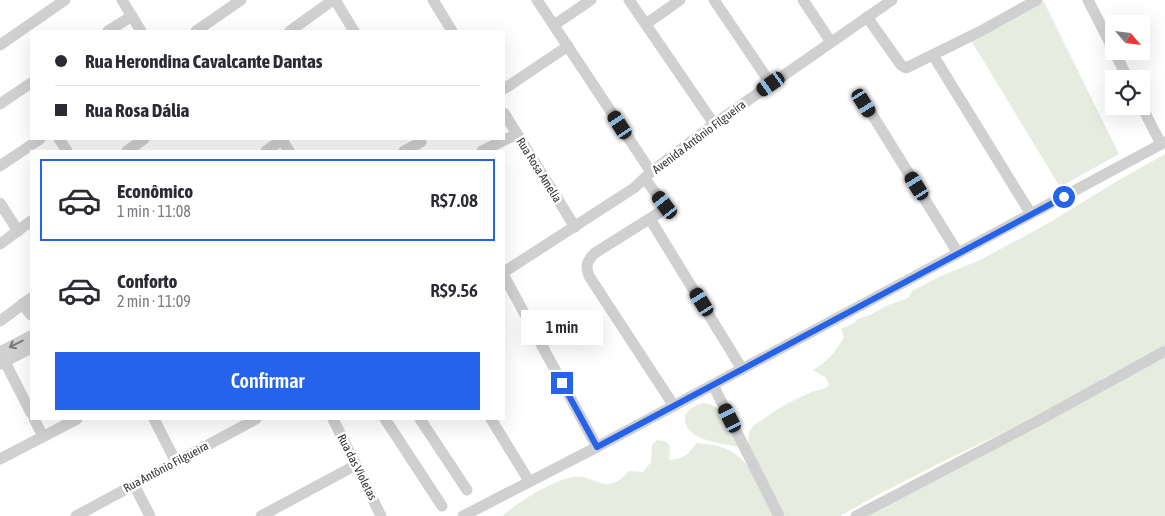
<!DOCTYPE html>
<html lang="pt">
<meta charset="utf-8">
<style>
body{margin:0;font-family:"Asap Condensed",sans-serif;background:#f7f7f7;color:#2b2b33;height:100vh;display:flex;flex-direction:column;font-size:19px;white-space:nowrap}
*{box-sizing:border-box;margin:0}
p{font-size:16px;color:#7c7c81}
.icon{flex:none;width:28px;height:28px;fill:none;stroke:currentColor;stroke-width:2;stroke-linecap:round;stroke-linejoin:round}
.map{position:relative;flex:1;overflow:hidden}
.drawer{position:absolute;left:30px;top:150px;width:475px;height:270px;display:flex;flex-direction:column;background:#fff;border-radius:0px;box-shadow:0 5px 20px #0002}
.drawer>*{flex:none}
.top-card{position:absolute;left:30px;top:30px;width:475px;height:110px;border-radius:0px;box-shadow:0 5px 20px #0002;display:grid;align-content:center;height:110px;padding:0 25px;background:#fff}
.needle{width:32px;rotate:118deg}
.buttons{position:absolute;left:1105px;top:15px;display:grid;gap:10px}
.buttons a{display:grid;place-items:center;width:45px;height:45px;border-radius:0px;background:#fff;box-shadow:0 5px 20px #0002;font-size:25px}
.end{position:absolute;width:22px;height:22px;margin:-11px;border:6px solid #2563eb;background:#fff;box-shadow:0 0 0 2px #fff}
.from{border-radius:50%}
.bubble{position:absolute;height:35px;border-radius:0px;background:#fff;box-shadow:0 5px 20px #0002;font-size:16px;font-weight:600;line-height:35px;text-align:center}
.car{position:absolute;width:15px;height:30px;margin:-15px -8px;border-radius:6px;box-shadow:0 0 4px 1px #0007;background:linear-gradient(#222 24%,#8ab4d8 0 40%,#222 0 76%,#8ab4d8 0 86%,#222 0)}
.top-card b{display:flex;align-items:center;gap:18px;height:48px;font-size:19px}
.top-card b+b{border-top:1px solid #e1e1e2}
.top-card i{width:12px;height:12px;background:#2b2b33}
ul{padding:9px 0 0;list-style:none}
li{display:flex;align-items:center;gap:15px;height:82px;margin:0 10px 8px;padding:0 15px;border:2px solid transparent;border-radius:0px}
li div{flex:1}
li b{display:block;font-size:19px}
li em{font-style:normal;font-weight:600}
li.current{border-color:#2563eb}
li>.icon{width:45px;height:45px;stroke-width:1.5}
.action{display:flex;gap:10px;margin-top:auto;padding:10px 25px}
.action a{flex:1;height:58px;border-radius:0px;background:#2563eb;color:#fff;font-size:20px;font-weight:600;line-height:58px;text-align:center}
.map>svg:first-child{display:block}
</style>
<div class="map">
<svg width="1165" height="516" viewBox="0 0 1165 516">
<rect width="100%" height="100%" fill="#fff"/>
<!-- green -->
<g fill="#e6ecdf">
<polygon points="1044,2 1119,154 1060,187 972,42"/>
<path d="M1165,154V348L1130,367L1105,377L1081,395L946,460L881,493L840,516H786L783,512L748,445L749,432L754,425L784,405L811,392L826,388L829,385L826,378L813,370C827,362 836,352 844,337L841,329L854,323L857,319L870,315L888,305L908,298L912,291L941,276L980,260L1047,224L1117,181Z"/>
<polygon points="1165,357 1165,516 859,516"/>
<path d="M702,403C725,403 730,429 738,447C719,442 682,441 685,415L691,408Z"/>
<path d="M657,440L665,441L670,446L669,460C683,459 689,455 696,443C708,444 724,446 734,453C753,465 765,497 776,516H502C520,501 546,484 569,478C597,471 603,500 629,471L643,472L651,462L652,445Z"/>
</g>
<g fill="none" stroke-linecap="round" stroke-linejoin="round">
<!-- minor -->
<g stroke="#d0d0d0" stroke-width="11">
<polyline points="122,0 141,31"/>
<polyline points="335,0 354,31"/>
<polyline points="433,0 452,31"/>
<polyline points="537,0 651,172"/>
<polyline points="629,0 714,124"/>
<polyline points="714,0 771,84"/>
<polyline points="803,0 831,42"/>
<polyline points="1088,0 1114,51"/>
<polyline points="867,17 901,65 906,68 979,32 1037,0"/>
<polyline points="646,24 680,0"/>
<polyline points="554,25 591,0"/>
<polyline points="108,31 132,16"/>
<polyline points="196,31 241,0"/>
<polyline points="290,31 333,0"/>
<polyline points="0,45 65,0"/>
<polyline points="1114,51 1128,79"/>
<polyline points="933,55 1031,214"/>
<polyline points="504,89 568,46"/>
<polyline points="865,103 958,253"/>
<polyline points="0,104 31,83"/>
<polyline points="1141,105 1161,144"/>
<polyline points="504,113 575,227"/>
<polyline points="59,139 67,151"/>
<polyline points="282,140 289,151"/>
<polyline points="127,151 144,139"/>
<polyline points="266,151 283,139"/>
<polyline points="404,151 421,142"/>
<polyline points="482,151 517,134"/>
<polyline points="0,166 40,139"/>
<path d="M645,179L665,205V209L595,253C587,261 585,265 589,276L674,406"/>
<polyline points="0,203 18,231"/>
<polyline points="650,219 742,369"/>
<polyline points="0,244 31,221"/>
<polyline points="504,272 634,188 651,172 714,124 892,0"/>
<polyline points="504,276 597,447"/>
<polyline points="22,304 31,315"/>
<polyline points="0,321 31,298"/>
<polyline points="0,352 31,336"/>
<polyline points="5,362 31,413"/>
<polyline points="0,364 31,348"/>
<polyline points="713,385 779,516"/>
<polyline points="34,419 43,436"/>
<polyline points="154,419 176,462"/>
<polyline points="333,419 381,516"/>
<polyline points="385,419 442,506"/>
<polyline points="420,419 467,490"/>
<polyline points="491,419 529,481"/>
<polyline points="0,459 77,419"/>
<polyline points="134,485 150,516"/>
<polyline points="76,516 256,419"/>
<polyline points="261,516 356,465"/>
<polyline points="463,516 597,447 1165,142"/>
<polyline points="856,516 1034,423 1165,351"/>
</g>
</g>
<!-- one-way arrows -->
<defs><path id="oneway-shaft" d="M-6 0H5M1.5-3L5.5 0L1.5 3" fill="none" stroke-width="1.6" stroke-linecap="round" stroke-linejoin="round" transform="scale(1.25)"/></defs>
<use stroke="#7a7a7a" href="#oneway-shaft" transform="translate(16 344) rotate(153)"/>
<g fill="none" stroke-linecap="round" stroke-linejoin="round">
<!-- route -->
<polyline stroke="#2563eb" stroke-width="6" points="562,383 597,447 1064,197"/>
</g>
<g text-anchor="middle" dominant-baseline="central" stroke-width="5" stroke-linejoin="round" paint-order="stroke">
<!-- street labels -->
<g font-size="12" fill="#333" stroke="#fff">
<text transform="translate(699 137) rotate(-37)">Avenida Antônio Filgueira</text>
<text transform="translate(539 170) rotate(58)">Rua Rosa Amelia</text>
<text transform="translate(166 467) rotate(-28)">Rua Antônio Filgueira</text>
<text transform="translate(357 467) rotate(63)">Rua das Violetas</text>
</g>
</g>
</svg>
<div class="buttons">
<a><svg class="needle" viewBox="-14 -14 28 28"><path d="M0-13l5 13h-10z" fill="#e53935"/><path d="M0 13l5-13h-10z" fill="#7c7c81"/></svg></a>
<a><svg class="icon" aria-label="locate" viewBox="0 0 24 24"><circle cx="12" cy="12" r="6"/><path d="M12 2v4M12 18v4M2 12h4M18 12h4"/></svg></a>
</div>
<i class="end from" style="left:1064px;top:197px"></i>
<i class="end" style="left:562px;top:383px"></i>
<div class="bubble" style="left:521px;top:310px;width:82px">1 min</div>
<i class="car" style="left:771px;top:84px;rotate:235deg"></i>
<i class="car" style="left:864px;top:103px;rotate:148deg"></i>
<i class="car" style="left:620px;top:125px;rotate:327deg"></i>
<i class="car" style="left:917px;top:186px;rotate:328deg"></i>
<i class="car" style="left:665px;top:205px;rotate:323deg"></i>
<i class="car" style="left:702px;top:302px;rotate:328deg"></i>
<i class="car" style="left:730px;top:418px;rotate:333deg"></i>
<div class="top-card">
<b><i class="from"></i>Rua Herondina Cavalcante Dantas</b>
<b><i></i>Rua Rosa Dália</b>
</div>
<section class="drawer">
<ul>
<li class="current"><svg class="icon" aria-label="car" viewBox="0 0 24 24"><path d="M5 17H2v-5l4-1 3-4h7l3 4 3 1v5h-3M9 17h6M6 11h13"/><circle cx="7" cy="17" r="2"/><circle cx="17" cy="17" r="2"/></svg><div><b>Econômico</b><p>1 min · 11:08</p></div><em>R$7.08</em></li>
<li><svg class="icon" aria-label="car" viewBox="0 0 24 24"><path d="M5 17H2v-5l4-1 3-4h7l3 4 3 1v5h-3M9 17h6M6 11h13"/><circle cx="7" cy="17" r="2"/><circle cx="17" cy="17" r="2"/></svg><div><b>Conforto</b><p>2 min · 11:09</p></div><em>R$9.56</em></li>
</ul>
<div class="action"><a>Confirmar</a></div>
</section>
</div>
